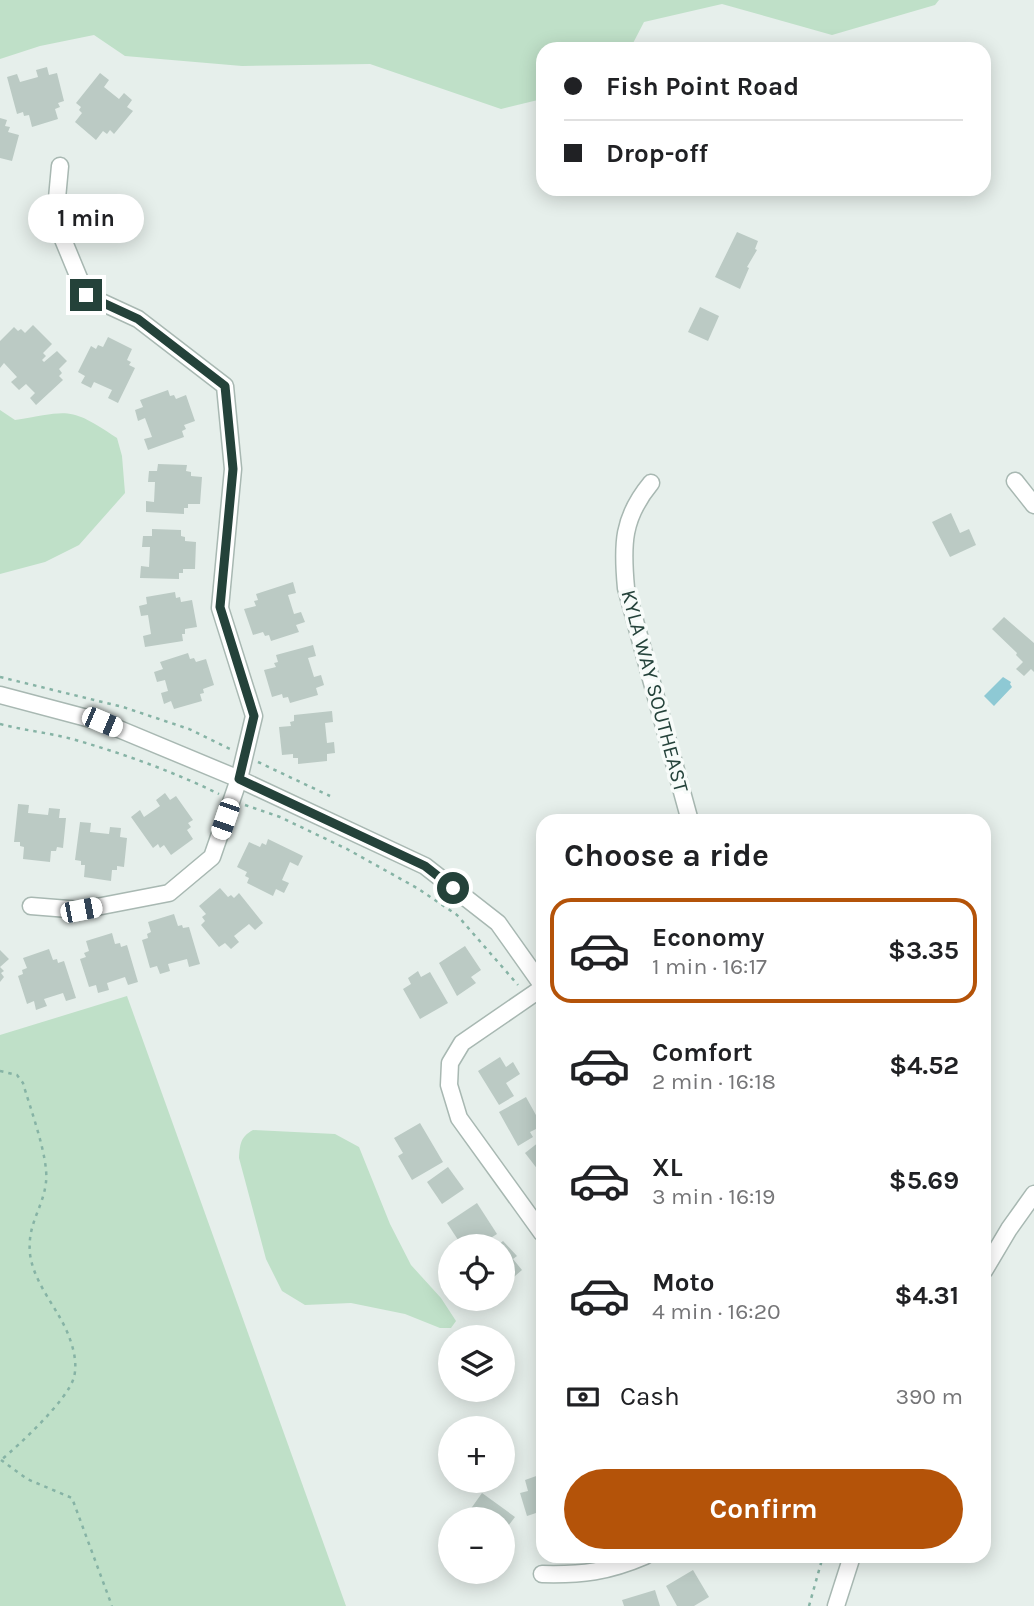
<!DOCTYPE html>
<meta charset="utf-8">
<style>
body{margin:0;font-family:Karla,sans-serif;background:#f2f2f2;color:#202124;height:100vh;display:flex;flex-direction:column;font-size:26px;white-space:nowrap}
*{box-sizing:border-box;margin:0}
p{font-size:23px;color:#757577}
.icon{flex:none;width:38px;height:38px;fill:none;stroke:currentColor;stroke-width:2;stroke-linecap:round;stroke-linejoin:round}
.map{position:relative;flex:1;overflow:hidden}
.panel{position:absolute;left:536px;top:814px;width:455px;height:749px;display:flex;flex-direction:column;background:#fff;border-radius:21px;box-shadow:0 4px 18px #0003}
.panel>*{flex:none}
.banner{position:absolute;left:536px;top:42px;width:455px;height:154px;border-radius:21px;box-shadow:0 4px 18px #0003;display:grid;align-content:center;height:154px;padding:0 28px;background:#fff}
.buttons{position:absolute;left:438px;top:1234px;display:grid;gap:14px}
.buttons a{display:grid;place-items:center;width:77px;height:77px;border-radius:50%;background:#fff;box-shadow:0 4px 18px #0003;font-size:35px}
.end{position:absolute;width:32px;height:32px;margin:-16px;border:9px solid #24423a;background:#fff;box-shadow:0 0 0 4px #fff}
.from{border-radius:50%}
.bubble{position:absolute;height:49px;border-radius:24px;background:#fff;box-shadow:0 4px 18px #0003;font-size:23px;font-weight:700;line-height:49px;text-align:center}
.car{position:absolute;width:21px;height:42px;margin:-21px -10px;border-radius:9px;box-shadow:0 0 5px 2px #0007;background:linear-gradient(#fff 24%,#345 0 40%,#fff 0 76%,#345 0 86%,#fff 0)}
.banner b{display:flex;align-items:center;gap:24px;height:66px;font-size:26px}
.banner b+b{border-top:2px solid #e0e0e0}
.banner i{width:18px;height:18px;background:#202124}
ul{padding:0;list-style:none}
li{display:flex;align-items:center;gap:21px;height:105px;margin:0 14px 10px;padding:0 14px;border:4px solid transparent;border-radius:21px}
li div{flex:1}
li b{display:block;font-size:26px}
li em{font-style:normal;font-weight:700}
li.selected{border-color:#b45309}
li>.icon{width:63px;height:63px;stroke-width:1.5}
h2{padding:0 28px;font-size:32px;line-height:84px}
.pay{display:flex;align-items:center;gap:18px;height:77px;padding:0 28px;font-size:26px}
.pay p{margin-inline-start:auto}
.action{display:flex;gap:14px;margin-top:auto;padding:14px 28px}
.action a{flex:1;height:80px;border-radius:42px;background:#b45309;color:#fff;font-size:28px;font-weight:700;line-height:80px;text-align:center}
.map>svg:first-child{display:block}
</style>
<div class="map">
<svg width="1034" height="1606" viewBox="0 0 1034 1606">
<rect width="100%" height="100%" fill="#e6efeb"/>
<!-- green -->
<g fill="#bfe0c8">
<polygon points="0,0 939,0 935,5 832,35 722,4 644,22 630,49 542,49 542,99 501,109 370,64 242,66 125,56 94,35 40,46 0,59"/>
<path d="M0,410L15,420C70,411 69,406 117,438L122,456L125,493L79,545L45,562L0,574Z"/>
<polygon points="127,996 346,1606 0,1606 0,1035"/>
<path d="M253,1130L335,1134L359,1147L390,1224L411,1265L441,1298L456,1321L451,1328H440L405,1314L351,1303L305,1305L282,1291L266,1259L239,1158C240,1145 240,1137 253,1130Z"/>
</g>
<!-- water -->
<polygon fill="#8ec9d4" points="1003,677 1011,682 1010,684 1012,687 994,706 984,696"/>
<!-- building -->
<g fill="#bbcac4">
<polygon points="47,67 49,75 57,73 64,101 58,103 60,107 55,109 58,119 32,127 29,115 24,116 23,112 17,114 7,77 17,74 20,82 38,77 36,70"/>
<polygon points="100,73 109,80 104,87 119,99 124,93 132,100 127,107 133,111 114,134 110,130 107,134 103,131 96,140 75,122 82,113 79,110 81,107 76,103"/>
<polygon points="0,118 7,120 5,126 10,127 8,132 19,135 12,161 0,158"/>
<polygon points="737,232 758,241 755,249 757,250 747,267 749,268 740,289 715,277"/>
<polygon points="700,307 719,316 708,341 688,332"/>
<polygon points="33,325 52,344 43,353 46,356 42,360 44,362 57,351 67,361 59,369 62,373 59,376 63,380 36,405 30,398 35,393 26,384 19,390 11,382 17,377 4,363 0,368 0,341 14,327 18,331 21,329 25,333"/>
<polygon points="108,337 132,349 127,360 131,362 129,365 135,368 118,403 108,398 112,390 94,382 91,388 81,383 85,376 78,372 91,346 96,349 98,345 103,347"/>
<polygon points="168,390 170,396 174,395 176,399 186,395 195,421 184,425 186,429 182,431 184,437 148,450 144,439 152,437 145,418 138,421 135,410 143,407 140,400"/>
<polygon points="158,464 187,465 186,471 191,472 191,476 202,477 200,504 188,504 188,508 184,508 184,514 146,512 146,501 154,502 155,482 148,482 149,471 157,471"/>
<polygon points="951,513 960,533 969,529 976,545 950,557 932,522"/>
<polygon points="152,529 181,530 181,536 185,537 185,541 196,542 195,569 183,569 183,573 179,573 179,579 140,578 141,566 149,567 150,547 142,547 143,536 152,536"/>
<polygon points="293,582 296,593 288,595 294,614 301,612 305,622 296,625 299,632 271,641 269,635 265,636 263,632 253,635 244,609 256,606 254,601 258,600 256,594"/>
<polygon points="175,592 176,598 180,597 181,602 192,600 197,627 185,629 185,634 182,634 183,641 145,647 143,636 151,634 148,615 141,616 139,606 147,604 146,597"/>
<polygon points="1004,617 1034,643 1034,672 1031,669 1024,676 1016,669 1023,662 1016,655 1017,653 992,629"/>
<polygon points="313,645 316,656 308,658 314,677 321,675 324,685 316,688 318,695 290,703 288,697 283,698 282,694 272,697 264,670 276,667 274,663 278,662 276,655"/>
<polygon points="188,653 190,659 194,658 196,662 206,659 214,685 203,689 204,693 200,694 202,701 174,709 171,701 164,704 161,693 168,691 165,680 157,682 154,672 163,669 160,662"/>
<polygon points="332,711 333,722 325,723 327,743 334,742 335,753 327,754 327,761 298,764 298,758 293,758 293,754 282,755 279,727 291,726 290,722 294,721 294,715"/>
<polygon points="165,793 170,800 176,796 193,820 188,823 191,827 187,830 193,839 171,855 164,845 160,848 158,844 153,848 131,817 140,810 144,817 160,806 156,800"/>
<polygon points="18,804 29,805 28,813 48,815 49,808 60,809 59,818 66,818 63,848 57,847 56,851 51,851 50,862 23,859 24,847 20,846 20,842 14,842"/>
<polygon points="80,822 91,823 90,832 109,834 110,827 121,828 120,837 127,838 124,867 117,866 117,870 112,870 111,881 84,877 85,865 81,865 81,861 75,860"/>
<polygon points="268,839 303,856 298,866 290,862 282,880 289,883 284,893 276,889 273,896 247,883 249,878 245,876 247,872 237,867 249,842 260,847 262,843 266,845"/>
<polygon points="220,888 228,897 231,895 234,898 239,893 263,923 255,930 249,924 234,936 239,942 231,949 225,943 219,947 201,925 205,921 202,917 206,914 199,906"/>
<polygon points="174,914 178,926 182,925 183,928 189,927 200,964 189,967 187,959 168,964 170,971 160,974 157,966 150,968 142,940 148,938 147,934 151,932 148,922"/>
<polygon points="112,933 115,944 120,943 121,947 127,945 138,982 128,985 125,977 107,983 109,990 98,993 96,985 89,987 80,959 86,957 84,953 89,951 86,941"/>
<polygon points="465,946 481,970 471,977 476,983 457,996 439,963"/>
<polygon points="49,949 53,960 57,959 58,963 64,961 76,998 66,1001 63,993 44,999 47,1006 36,1010 34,1001 27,1004 18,976 23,974 22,970 27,968 23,958"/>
<polygon points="0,950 9,959 0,967 4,971 1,973 4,977 0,982"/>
<polygon points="418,971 421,977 430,972 448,1003 420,1019 403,989 411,984 408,978"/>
<polygon points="500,1057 506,1067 513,1062 520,1074 506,1083 514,1096 499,1105 478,1071"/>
<polygon points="526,1097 542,1126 530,1132 533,1137 518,1146 499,1112"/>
<polygon points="420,1123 443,1162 412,1180 398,1156 403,1153 394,1138"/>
<polygon points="539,1142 542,1145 542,1175 525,1153"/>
<polygon points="448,1167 464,1189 442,1204 427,1182"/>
<polygon points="477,1203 497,1234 478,1246 462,1246 447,1223"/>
<polygon points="503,1241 517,1256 513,1259 522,1270 502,1287 502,1246 497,1246"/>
<polygon points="542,1474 542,1511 527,1516 520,1493 528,1491 525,1480"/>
<polygon points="482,1493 515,1517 502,1534 502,1519 468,1519 465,1517"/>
<polygon points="693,1570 709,1597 694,1606 677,1606 666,1586"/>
<polygon points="655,1590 660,1606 624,1606 622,1600"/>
</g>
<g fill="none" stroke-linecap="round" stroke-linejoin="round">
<defs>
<g id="street">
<polyline points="1015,481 1034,505"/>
<path d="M651,483C622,518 622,545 626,588L690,821"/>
<polyline points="0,695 102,722 239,779 425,866 498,923 542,985"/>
<polyline points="31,906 81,910 169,893 212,857 239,779 254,716 220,608 233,469 225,386 138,319 86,295 55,220 60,166"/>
<polyline points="542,988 462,1043 450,1063 449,1085 459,1118 542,1233"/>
<polyline points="984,1271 1009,1229 1034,1194"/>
<path d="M542,1574C582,1575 608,1572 645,1556"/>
<polyline points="836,1606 852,1556"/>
</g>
</defs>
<!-- street casing -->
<use href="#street" stroke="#a8b8b2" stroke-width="19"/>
<!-- path -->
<g stroke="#86b3a5" stroke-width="2.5" stroke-dasharray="3.5 5" stroke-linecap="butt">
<polyline points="0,677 123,707 189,729 230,749"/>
<path d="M0,724C26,731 53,733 79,741C127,755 174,772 219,794"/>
<polyline points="258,762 330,796"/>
<polyline points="245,805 280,817 347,849 417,888 457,915 518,985"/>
<polyline points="537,1009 542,1016"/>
<path d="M0,1071L17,1075L23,1083C30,1108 49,1158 46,1182C43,1209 27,1223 30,1254C33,1277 48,1297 59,1316C69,1333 79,1358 74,1377C68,1400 19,1445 0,1461"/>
<polyline points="1,1460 27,1479 72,1498 112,1606"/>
<polyline points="809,1606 823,1556"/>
</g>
<!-- street -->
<use href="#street" stroke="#fff" stroke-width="16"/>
</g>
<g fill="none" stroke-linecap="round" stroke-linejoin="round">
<!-- route -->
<polyline stroke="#24423a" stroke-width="9" points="86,295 138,319 225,386 233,469 220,607 254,716 239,779 425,866 453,888"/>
</g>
<g text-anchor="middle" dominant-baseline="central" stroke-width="7" stroke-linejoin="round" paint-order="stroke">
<!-- street labels -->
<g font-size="21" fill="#24423a" stroke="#f7fbf9">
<text transform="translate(655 691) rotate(75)">KYLA WAY SOUTHEAST</text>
</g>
</g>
</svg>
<div class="buttons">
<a><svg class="icon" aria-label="locate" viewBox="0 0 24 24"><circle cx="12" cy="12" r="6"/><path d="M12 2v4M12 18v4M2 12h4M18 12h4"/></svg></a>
<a><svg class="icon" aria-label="layers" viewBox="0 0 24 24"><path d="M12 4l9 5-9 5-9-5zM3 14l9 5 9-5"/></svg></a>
<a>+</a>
<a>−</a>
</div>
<i class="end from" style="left:453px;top:888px"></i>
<i class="end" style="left:86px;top:295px"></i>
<div class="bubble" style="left:28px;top:194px;width:116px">1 min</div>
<i class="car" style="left:102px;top:722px;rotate:113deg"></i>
<i class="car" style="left:225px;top:819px;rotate:199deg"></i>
<i class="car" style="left:81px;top:910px;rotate:79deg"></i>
<div class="banner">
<b><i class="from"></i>Fish Point Road</b>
<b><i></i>Drop-off</b>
</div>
<section class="panel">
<h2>Choose a ride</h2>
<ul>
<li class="selected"><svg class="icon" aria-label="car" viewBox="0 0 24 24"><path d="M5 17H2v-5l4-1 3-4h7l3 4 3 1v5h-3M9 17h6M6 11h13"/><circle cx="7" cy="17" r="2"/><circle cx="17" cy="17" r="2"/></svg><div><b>Economy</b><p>1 min · 16:17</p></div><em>$3.35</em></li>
<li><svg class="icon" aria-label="car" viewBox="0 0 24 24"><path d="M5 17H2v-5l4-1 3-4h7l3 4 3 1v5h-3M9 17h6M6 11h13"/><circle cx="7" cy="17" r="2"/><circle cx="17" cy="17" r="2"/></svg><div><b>Comfort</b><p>2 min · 16:18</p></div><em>$4.52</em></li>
<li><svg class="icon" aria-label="car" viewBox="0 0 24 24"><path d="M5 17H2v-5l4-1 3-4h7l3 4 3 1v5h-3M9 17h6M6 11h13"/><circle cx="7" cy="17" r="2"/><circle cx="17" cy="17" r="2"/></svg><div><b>XL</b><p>3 min · 16:19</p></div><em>$5.69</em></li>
<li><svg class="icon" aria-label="car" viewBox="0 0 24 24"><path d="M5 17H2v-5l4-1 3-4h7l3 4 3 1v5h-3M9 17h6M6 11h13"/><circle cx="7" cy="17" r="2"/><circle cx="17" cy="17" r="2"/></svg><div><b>Moto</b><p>4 min · 16:20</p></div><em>$4.31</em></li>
</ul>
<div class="pay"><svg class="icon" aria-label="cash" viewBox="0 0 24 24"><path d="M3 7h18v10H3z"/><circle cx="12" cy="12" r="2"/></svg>Cash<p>390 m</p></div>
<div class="action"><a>Confirm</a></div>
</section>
</div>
